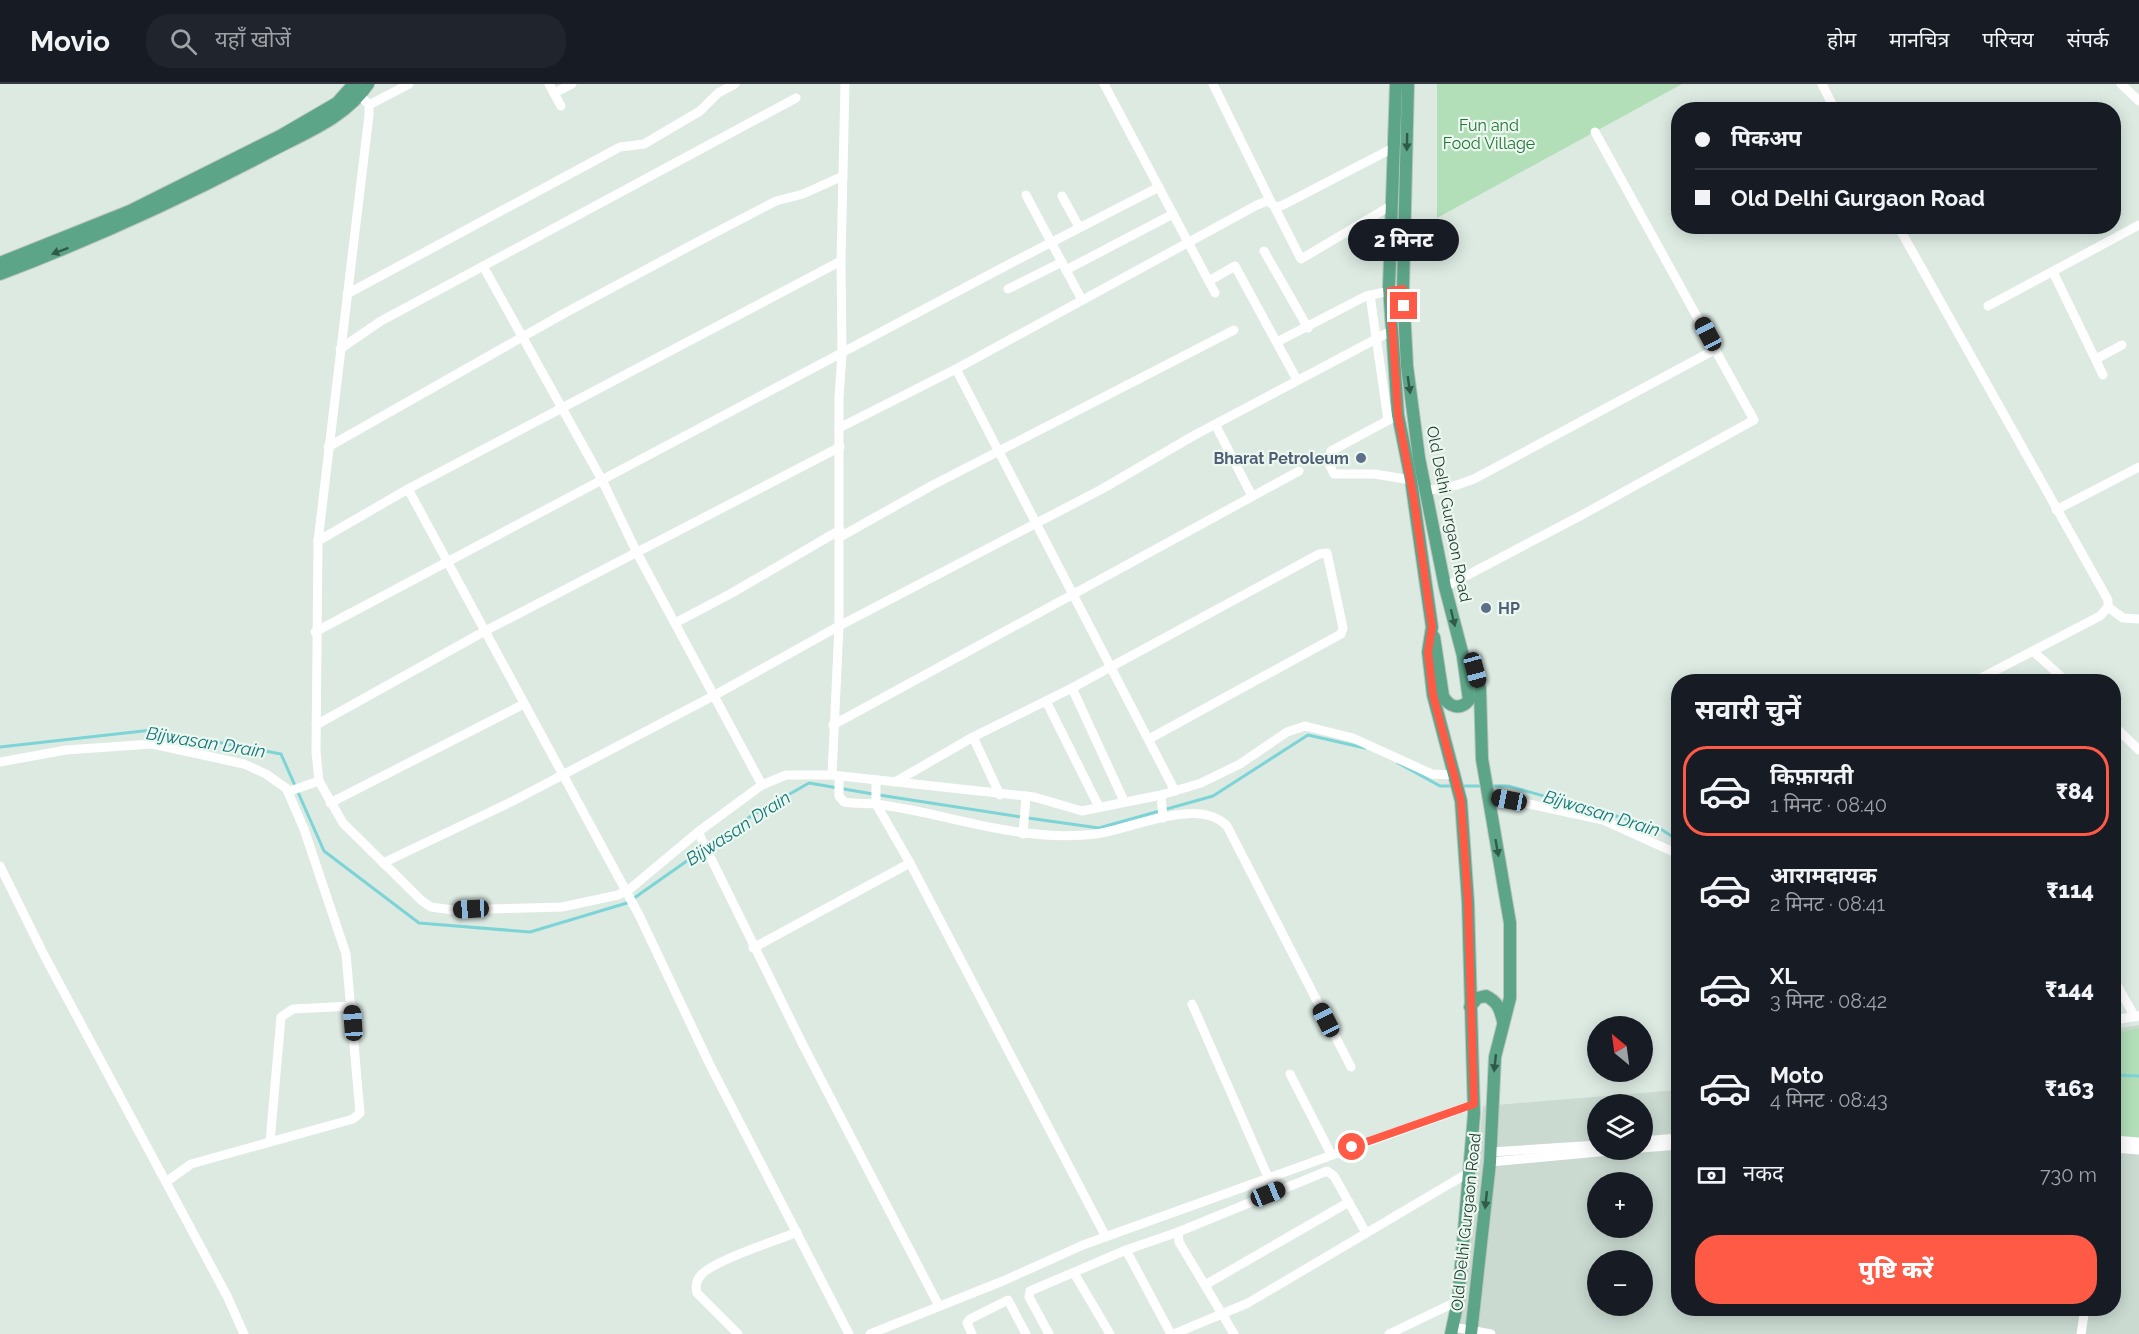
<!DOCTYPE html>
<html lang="hi">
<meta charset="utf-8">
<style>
body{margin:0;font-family:Raleway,"Noto Sans Devanagari",sans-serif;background:#20242c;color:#f1f3f6;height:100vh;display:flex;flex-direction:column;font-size:22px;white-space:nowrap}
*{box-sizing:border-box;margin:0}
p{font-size:20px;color:#9ea1a6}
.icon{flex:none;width:33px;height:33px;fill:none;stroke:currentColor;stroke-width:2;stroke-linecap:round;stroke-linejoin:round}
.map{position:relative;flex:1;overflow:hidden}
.panel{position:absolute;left:1671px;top:590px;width:450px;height:642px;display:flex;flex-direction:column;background:#171b24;border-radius:24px;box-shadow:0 3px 15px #0003}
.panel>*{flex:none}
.hud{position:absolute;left:1671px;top:18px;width:450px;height:132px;border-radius:24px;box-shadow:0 3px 15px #0003;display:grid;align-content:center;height:132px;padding:0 24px;background:#171b24}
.needle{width:39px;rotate:331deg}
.fabs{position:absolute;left:1587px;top:932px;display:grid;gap:12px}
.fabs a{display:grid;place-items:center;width:66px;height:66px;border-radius:50%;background:#171b24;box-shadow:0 3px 15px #0003;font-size:30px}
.end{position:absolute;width:27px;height:27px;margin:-14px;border:8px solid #ff5a45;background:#fff;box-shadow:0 0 0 3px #fff}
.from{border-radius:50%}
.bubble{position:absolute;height:42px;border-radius:21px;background:#171b24;box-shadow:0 3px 15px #0003;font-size:20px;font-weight:800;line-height:42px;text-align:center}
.car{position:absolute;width:18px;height:36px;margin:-18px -9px;border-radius:8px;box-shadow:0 0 4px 2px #0007;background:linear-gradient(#222 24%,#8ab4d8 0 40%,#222 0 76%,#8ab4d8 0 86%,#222 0)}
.hud b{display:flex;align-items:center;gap:21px;height:57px;font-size:22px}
.hud b+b{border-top:2px solid #363941}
.hud i{width:15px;height:15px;background:#f1f3f6}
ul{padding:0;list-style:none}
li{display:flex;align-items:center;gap:18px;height:90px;margin:0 12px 9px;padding:0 12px;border:3px solid transparent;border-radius:24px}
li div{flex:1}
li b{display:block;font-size:22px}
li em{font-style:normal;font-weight:800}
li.current{border-color:#ff5a45}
li>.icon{width:54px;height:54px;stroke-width:1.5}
h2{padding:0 24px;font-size:27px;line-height:72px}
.pay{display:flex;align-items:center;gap:15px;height:66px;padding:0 24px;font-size:22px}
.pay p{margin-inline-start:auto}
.action{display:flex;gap:12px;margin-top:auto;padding:12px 24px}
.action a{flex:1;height:69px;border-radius:24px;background:#ff5a45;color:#fff;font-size:24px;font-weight:800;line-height:69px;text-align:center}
header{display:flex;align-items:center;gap:36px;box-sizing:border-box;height:84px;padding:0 30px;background:#171b24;border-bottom:2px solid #363941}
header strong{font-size:28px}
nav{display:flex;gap:33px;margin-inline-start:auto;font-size:21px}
.search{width:420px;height:54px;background:#20242c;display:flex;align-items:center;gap:15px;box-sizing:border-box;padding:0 21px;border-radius:24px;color:#9ea1a6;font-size:22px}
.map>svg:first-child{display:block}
</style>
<header>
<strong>Movio</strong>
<div class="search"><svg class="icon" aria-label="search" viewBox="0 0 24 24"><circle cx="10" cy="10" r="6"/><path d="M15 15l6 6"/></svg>यहाँ खोजें</div>
<nav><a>होम</a><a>मानचित्र</a><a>परिचय</a><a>संपर्क</a></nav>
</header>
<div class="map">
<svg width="2139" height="1250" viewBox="0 0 2139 1250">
<rect width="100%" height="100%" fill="#dceae2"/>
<!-- built -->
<path fill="#cadad1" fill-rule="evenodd" d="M2139,941V1250H1453L1462,1216L1483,1022L1678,1006V1224H2114V945ZM1598,1020H1642V1065H1598ZM1598,1098H1642V1143H1598ZM1598,1176H1642V1221H1598Z"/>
<!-- green -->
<g fill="#b2deb8">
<polygon points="1437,0 1682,0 1437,134"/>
<polygon points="2139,944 2139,1056 2114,1053 2114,949"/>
</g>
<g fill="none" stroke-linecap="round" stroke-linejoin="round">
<!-- stream -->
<g stroke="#7dd4d6" stroke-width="3">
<polyline points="0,663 152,646 281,670 324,767 419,839 530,848 627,819 751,732 809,699 873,710"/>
<polyline points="1398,679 1440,702 1455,702"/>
<polyline points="1461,702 1482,702"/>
<polyline points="1491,702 1508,702 1659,744 1678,756"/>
<polyline points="879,711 1021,733"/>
<polyline points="1028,734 1099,744 1213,712 1308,651 1365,664"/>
<polyline points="2114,991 2139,992"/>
</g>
<defs>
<g id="major">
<polyline points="1396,0 1389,203 1398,331 1411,396 1432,543 1428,568 1433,611 1461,717 1468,818 1474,1030 1458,1217 1451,1250"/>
<polyline points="1408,0 1403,205 1407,282 1419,374 1445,503 1463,572 1475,586 1480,605 1482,675 1510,839 1510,914 1495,973 1490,1078 1471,1250"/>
<polyline points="0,179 130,127 282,51 337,19 354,0"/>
<path d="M0,190C92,155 180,115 267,69C302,50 345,35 368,0"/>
<path d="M1434,553L1443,612C1449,623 1460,627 1469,616L1463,573"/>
<path d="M1470,923L1477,914L1486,912C1498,918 1500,925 1503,937"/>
</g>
</defs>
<!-- major casing -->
<use href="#major" stroke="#bbc4c0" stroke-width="14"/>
<!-- minor -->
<g stroke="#fff" stroke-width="9">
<polyline points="549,0 561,22"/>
<polyline points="1104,0 1215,209"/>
<polyline points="1213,0 1271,118"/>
<polyline points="1822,0 1835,26"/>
<polyline points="2121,0 2139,17"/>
<polyline points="357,8 369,21 369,31 318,457 316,668 319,697 343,739 422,817 431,823 453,826 562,823 618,811 631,804 698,748 762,701 786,691 832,691 1034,713 1082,727 1161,711 1201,699 1240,680 1287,648 1305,642 1353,654 1432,690 1453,691"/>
<polyline points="554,9 572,0"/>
<polyline points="369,21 409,0"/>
<polyline points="1026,111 1082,216"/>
<polyline points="1062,112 1079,143"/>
<polyline points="1274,122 1301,175 1392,121"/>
<polyline points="1898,142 2108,516 2108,523 2100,532 1975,597"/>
<polyline points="1264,167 1308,244"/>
<polyline points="483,182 602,396 637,469 762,701"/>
<polyline points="1066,186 1173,130"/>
<polyline points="2053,188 2103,291"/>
<polyline points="1209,197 1235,182 1297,296"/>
<polyline points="1008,205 1062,178"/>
<polyline points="347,210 620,63 644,60 700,27 718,9 735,0"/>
<polyline points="1370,211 1388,336"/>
<polyline points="1988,222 2139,141"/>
<polyline points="1277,258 1366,212 1395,206"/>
<polyline points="340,265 381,237 796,14"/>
<polyline points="2096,275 2122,261"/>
<polyline points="956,285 1175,707"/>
<polyline points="1398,331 1331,367 1329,380 1334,390 1375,390 1411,396"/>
<polyline points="1215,340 1252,412"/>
<polyline points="839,344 956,285 1257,121 1267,117 1277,123 1283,121 1393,64"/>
<polyline points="328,363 563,230 703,155 776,117 803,110 843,92"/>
<polyline points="408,405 639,831 710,981 849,1250"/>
<polyline points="1425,407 1457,401 1474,395 1716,265"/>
<polyline points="2056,426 2139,383"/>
<polyline points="840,453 931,402 1234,246"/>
<polyline points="318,457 408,405 841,177"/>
<polyline points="1445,503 1580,432 1754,336 1595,48"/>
<polyline points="2108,523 2123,534 2139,535"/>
<polyline points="675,539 732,509 840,446"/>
<polyline points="315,548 1015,177 1159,103"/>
<polyline points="2033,567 2066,597"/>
<polyline points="1072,604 1124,717"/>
<polyline points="1046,617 1099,723"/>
<polyline points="316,641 485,547 840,363"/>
<polyline points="833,641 1299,387"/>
<polyline points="2114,642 2139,666"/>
<polyline points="973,653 1000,711"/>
<polyline points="0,678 66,666 152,660 244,680 266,690 290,707 319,697"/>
<polyline points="832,691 839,542 839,314 842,270 841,177 845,0"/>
<path d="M839,692V712L844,718C855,720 865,719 876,720C951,730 1019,759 1096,750C1132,745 1198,712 1227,742L1351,983"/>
<polyline points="876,696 876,720 910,779 1106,1153"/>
<polyline points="895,698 973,653 1072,604 1319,470 1327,469 1343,544 1341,550 1149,655"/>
<polyline points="1161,711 1163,734"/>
<polyline points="1488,711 1603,736 1678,770"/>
<polyline points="330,719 524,620"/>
<polyline points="698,748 804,963 939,1222"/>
<polyline points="1023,750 1026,712"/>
<polyline points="383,779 513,717 715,611 839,542 1102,405 1193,352 1393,246"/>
<polyline points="0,782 44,871 227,1212 244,1250"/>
<polyline points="753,864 910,779"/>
<polyline points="2114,896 2135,933"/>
<polyline points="1192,920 1268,1093"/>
<polyline points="2114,936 2138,932"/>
<polyline points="1290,990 1331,1070"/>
<polyline points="2114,1056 2139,1058"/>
<polyline points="1642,1057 1678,1054"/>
<polyline points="270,1058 281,933 293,925 352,922"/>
<polyline points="1642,1064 1678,1061"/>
<polyline points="2114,1064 2139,1066"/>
<polyline points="1490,1068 1598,1061"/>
<polyline points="1490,1078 1631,1065"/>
<polyline points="166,1098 191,1080 353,1035 360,1029 346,870 304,745 287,706"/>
<polyline points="1126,1166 1171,1250"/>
<polyline points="1074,1189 1110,1250"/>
<polyline points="1205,1201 1349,1118"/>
<polyline points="1453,1243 1491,1250"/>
<path d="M738,1250L697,1209C695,1202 696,1197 701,1191C714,1176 776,1157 797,1148"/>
<polyline points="870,1250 1003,1197 1083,1161 1474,1020"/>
<polyline points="972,1250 967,1239 970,1235 1008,1216 1026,1250"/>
<polyline points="1049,1250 1029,1213 1030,1207 1126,1166 1178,1148"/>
<polyline points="1174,1250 1248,1219 1468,1089"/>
<polyline points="1234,1250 1179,1158 1178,1148 1327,1087 1334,1092 1366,1149"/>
<polyline points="1389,1250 1458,1217"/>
<polyline points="2081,1250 2085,1224"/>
</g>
<!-- major -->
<use href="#major" stroke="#5ca588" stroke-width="12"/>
</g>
<!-- one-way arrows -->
<defs><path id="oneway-solid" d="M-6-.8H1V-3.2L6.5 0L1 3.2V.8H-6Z" transform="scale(1.5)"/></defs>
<g fill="#305a49">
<use href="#oneway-solid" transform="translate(1407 58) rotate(91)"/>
<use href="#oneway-solid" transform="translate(60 167) rotate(159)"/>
<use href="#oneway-solid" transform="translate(1409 301) rotate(82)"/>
<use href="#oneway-solid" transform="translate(1453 534) rotate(76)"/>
<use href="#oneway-solid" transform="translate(1497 764) rotate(80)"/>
<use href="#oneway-solid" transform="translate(1495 979) rotate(96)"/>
<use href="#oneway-solid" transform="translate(1486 1116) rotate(96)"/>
</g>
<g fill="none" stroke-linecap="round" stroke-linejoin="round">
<!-- route -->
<polyline stroke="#ff5a45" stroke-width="8" points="1352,1063 1474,1020 1468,818 1461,717 1433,611 1428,568 1432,543 1414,416 1398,331 1390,207 1403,205 1404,222"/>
</g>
<!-- markers -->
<g fill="#5c6f8a" stroke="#ecf7f0" stroke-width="2">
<circle cx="1361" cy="374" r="6"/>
<circle cx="1486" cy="524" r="6"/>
</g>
<g text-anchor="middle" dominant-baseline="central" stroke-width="4.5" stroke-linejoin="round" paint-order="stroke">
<!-- park labels -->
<g font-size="16" fill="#237538" stroke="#ecf7f0">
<text x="1489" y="41">Fun and<tspan x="1489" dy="18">Food Village</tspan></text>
</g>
<!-- service labels -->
<g font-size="16" font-weight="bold" fill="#4e5e75" stroke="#ecf7f0" text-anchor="end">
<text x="1349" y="374">Bharat Petroleum</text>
<text x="1498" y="524" text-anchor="start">HP</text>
</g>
<!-- street labels -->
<g font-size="16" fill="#1d3a2e" stroke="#ecf7f0">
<text transform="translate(1449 430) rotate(79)">Old Delhi Gurgaon Road</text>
<text transform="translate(1466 1138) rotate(-84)">Old Delhi Gurgaon Road</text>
</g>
<!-- water labels -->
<g font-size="18" font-style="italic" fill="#12787b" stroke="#ecf7f0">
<text transform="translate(206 658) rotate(9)">Bijwasan Drain</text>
<text transform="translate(1602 729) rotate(17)">Bijwasan Drain</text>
<text transform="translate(738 744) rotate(-33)">Bijwasan Drain</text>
</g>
</g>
</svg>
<div class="fabs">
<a><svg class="needle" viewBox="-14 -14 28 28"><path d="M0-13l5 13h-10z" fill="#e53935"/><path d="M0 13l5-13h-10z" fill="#9ea1a6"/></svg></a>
<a><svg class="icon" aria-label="layers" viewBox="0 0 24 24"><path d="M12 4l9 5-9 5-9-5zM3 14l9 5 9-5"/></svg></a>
<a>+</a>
<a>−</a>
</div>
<i class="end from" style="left:1352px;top:1063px"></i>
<i class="end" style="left:1404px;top:222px"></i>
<div class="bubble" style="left:1348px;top:135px;width:111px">2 मिनट</div>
<i class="car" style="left:1708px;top:250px;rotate:332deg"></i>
<i class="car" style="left:1475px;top:586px;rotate:165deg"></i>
<i class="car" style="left:1509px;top:716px;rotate:281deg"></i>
<i class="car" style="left:471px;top:825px;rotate:267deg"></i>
<i class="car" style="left:1326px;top:936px;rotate:333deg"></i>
<i class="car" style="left:353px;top:939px;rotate:356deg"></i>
<i class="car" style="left:1268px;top:1110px;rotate:68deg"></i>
<div class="hud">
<b><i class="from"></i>पिकअप</b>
<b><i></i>Old Delhi Gurgaon Road</b>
</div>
<section class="panel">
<h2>सवारी चुनें</h2>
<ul>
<li class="current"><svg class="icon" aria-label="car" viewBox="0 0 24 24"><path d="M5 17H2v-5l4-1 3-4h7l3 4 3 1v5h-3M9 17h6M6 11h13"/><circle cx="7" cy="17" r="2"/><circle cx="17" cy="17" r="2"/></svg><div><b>किफ़ायती</b><p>1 मिनट · 08:40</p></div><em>₹84</em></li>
<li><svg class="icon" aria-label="car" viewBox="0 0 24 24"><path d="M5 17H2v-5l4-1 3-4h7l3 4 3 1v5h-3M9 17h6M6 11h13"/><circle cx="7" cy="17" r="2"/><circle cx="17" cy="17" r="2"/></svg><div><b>आरामदायक</b><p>2 मिनट · 08:41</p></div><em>₹114</em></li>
<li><svg class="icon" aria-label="car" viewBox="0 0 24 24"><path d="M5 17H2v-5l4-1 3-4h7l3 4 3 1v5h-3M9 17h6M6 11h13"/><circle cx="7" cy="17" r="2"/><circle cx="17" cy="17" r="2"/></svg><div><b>XL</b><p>3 मिनट · 08:42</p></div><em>₹144</em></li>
<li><svg class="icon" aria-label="car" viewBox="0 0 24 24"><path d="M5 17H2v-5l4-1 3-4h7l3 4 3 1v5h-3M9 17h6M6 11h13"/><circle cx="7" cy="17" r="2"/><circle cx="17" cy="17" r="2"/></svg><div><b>Moto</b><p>4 मिनट · 08:43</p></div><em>₹163</em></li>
</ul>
<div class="pay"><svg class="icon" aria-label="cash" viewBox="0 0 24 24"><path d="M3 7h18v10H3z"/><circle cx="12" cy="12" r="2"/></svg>नकद<p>730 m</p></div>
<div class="action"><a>पुष्टि करें</a></div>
</section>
</div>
